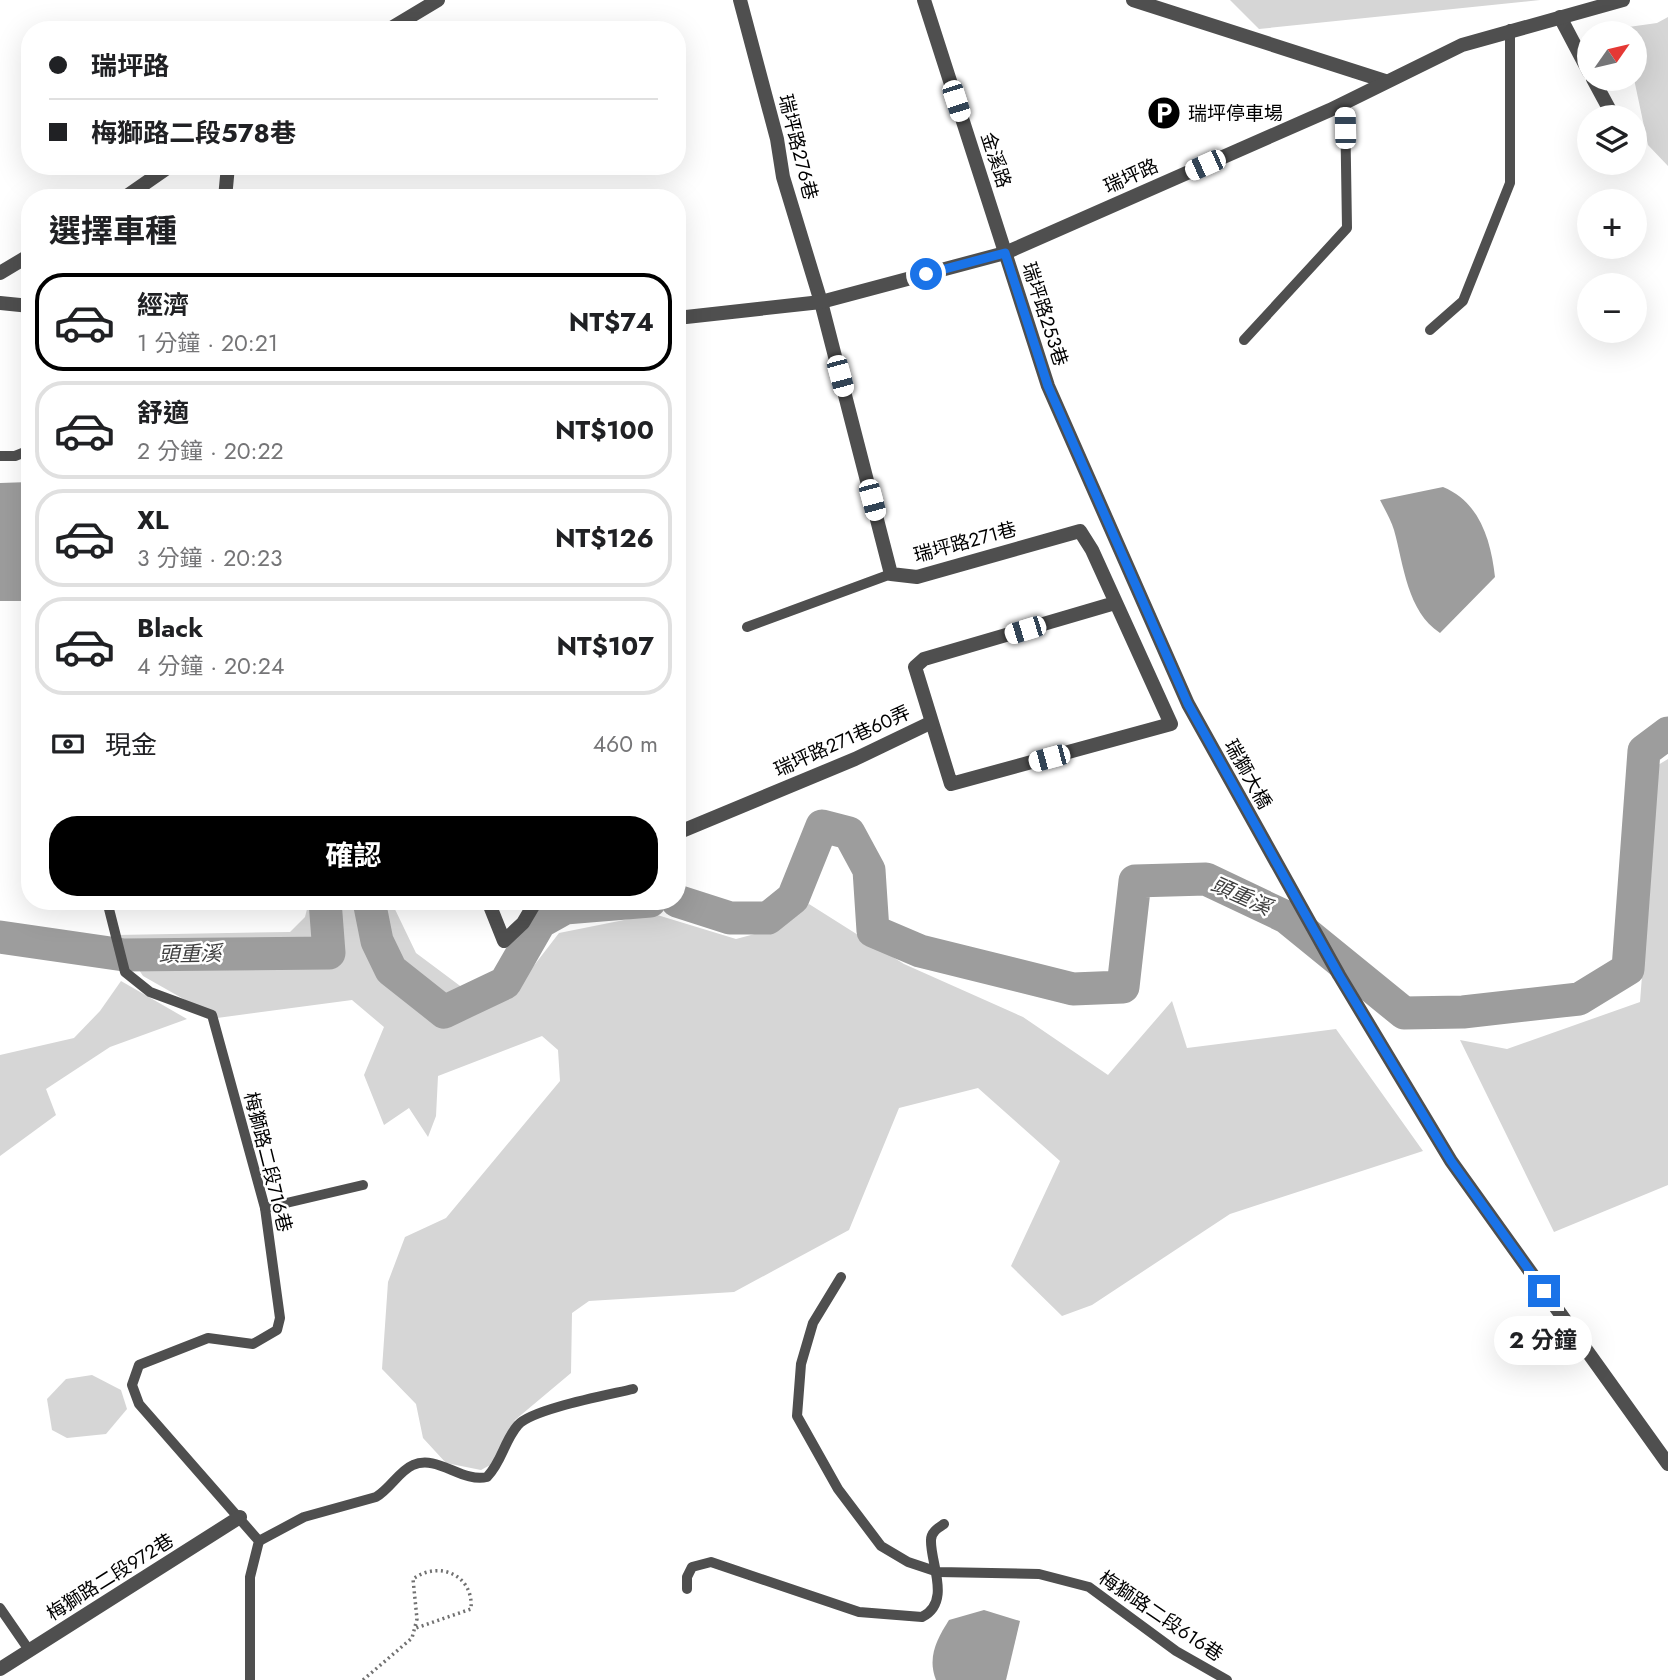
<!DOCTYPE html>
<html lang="zh-TW">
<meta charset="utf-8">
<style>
body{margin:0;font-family:Jost,"Noto Sans TC",sans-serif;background:#f2f2f2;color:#202124;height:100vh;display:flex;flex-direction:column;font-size:26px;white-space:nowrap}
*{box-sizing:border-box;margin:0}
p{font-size:23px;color:#757577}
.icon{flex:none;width:38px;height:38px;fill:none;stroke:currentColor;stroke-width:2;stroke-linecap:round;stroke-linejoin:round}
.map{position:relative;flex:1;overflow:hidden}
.details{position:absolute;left:21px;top:189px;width:665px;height:721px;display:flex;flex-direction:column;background:#fff;border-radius:28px;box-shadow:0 7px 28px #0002}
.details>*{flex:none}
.hud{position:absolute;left:21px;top:21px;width:665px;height:154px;border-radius:28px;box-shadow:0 7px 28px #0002;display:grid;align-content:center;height:154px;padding:0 28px;background:#fff}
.needle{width:46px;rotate:56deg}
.fabs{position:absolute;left:1577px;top:21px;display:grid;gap:14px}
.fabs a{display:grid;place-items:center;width:70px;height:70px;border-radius:50%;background:#fff;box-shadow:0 7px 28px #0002;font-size:35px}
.end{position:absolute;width:32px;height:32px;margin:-16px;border:9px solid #1a73e8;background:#fff;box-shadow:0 0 0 4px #fff}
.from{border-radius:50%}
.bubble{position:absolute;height:49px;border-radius:24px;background:#fff;box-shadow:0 7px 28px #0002;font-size:23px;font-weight:700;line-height:49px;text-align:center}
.car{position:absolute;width:21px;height:42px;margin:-21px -10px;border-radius:9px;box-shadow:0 0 5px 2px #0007;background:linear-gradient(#fff 24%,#345 0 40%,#fff 0 76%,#345 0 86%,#fff 0)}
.hud b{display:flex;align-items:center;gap:24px;height:66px;font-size:26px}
.hud b+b{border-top:2px solid #e0e0e0}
.hud i{width:18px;height:18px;background:#202124}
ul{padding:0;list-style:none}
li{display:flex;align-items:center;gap:21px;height:98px;margin:0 14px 10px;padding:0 14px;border:4px solid #e0e0e0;border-radius:28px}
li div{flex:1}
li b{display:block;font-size:26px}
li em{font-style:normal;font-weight:700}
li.on{border-color:#000}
li>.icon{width:63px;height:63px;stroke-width:1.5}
h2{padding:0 28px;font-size:32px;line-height:84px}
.pay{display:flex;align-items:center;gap:18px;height:77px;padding:0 28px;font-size:26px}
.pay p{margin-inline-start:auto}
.cta{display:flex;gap:14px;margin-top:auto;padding:14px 28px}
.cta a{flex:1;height:80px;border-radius:28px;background:#000;color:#fff;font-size:28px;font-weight:700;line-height:80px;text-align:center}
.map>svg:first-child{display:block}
</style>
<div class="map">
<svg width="1668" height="1680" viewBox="0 0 1668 1680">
<rect width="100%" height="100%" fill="#fff"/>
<!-- green -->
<g fill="#d6d6d6">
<polygon points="1230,0 1540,0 1259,29"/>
<polygon points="1668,17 1668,166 1648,145 1634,79 1634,33 1609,33 1607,30 1657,23"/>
<polygon points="1668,759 1668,1185 1554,1232 1460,1040 1507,1049 1640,1002 1658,765"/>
<polygon points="309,901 391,901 416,953 487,1006 519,985 559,933 654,914 736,939 777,928 809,904 904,964 1023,1017 1108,1075 1172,1001 1187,1048 1336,1029 1423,1151 1230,1214 1092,1305 1062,1316 1011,1266 1060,1161 978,1088 899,1108 849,1230 734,1292 589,1301 572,1313 571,1373 515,1420 492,1464 481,1470 446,1463 423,1438 416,1404 382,1369 388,1282 405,1237 446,1218 560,1081 558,1050 542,1036 438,1076 436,1116 428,1137 409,1108 384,1125 364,1075 384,1027 352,1000 217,1018 143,976 116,935 290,932 305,917"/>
<polygon points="121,981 187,1019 110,1047 46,1089 56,1115 0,1156 0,1055 74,1038 100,1011"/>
<polygon points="92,1375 121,1390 127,1409 106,1434 67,1438 52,1430 47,1399 66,1379"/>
</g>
<!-- water -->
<g fill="#9d9d9d">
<polygon points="30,482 30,601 0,601 0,483"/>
<path d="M1443,487C1480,502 1491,541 1495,577L1440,633C1407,611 1404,566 1394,530C1391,520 1385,510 1380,500Z"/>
<path d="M984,1610L1020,1621L1006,1680H936C927,1657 937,1639 949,1620Z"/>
</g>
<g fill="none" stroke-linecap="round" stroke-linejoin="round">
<!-- river -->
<g stroke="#9d9d9d" stroke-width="33">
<polyline points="369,901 377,941 391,970 444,1012 505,983 540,922 565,908 650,901"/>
<polyline points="677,901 730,918 768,918 793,898 822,826 849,833 869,870 873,931 920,951 1073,989 1123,987 1135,881 1206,879 1286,917 1404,1013 1463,1012 1579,999 1628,969 1644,751 1668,733"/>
<polyline points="0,937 124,955 329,953 325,901"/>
</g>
<!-- path -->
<path stroke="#717171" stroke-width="3.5" stroke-dasharray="2 3.5" stroke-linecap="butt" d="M363,1680L412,1638L417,1619L413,1579C439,1560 474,1575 471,1609L416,1628"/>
<!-- service -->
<g stroke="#4f4f4f" stroke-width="10">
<polyline points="1430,330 1463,301 1510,183 1510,29"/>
<polyline points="1244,340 1347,228 1345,102"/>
<polyline points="0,456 15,456 30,450"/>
<polyline points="747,627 891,574"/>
<polyline points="107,901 125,972 150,992 212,1015 265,1208 280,1318 277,1330 253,1344 208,1338 139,1365 132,1385 139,1404 259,1541 250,1577 250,1680"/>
<polyline points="265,1208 363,1185"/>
<polyline points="841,1277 813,1323 801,1364 797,1416 838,1489 881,1546 908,1562 938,1572 1039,1574 1089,1587 1176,1651 1227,1680"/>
<path d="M259,1541L304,1517L376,1497C390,1489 399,1471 413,1465C437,1454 462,1483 487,1477C502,1462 504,1441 518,1425C532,1409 608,1395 633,1389"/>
<path d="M687,1589V1577L692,1567L711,1562L859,1612L922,1617C952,1602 930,1563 931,1540C931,1532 938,1528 944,1524"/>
<polyline points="0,1608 29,1650"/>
</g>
<!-- minor -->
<g stroke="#4f4f4f" stroke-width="14">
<polyline points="740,0 777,139 783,177 821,302 891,574 917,577 1080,531 1092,550 1171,724 951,784 915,667 924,659 1115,603"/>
<polyline points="924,0 1048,386 1188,704 1339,975 1451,1161 1668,1464"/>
<polyline points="1133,0 1385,81"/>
<polyline points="1560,17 1589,72"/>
<polyline points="388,30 438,0"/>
<polyline points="1593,79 1613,116"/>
<polyline points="124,198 170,166"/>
<polyline points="225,198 228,166"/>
<polyline points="0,273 30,255"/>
<polyline points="0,303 30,306"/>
<polyline points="677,318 821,302 1005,253 1330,110 1462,45 1623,0"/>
<polyline points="677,833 855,759 930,723"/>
<polyline points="488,901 504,941 523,923 536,901"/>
<polyline points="0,1669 240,1517"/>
</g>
</g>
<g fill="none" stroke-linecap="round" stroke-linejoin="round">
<!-- route -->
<polyline stroke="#1a73e8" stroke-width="9" points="926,274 1005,253 1048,386 1188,704 1339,975 1451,1161 1544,1291"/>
</g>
<!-- icons -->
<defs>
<symbol id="parking-disc" viewBox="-11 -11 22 22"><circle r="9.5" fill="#000" stroke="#fff"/><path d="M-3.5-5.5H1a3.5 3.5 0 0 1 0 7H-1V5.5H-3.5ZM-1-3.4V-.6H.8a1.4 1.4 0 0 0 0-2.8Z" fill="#fff"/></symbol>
</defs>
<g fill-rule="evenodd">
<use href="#parking-disc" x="1145" y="94" width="38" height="38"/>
</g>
<g text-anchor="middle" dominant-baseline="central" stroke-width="5" stroke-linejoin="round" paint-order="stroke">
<!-- poi labels -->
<g font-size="19" fill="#000" stroke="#fff" text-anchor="start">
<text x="1188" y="113">瑞坪停車場</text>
</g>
<!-- street labels -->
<g font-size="19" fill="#000" stroke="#fff">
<text transform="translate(798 147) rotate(76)">瑞坪路276巷</text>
<text transform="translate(996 160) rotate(72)">金溪路</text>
<text transform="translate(1131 176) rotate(-24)">瑞坪路</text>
<text transform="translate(1045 314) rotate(72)">瑞坪路253巷</text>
<text transform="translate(965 542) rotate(-15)">瑞坪路271巷</text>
<text transform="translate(842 741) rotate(-24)">瑞坪路271巷60弄</text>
<text transform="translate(1248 774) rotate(61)">瑞獅大橋</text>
<text transform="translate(268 1162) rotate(76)">梅獅路二段716巷</text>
<text transform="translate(110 1577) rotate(-32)">梅獅路二段972巷</text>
<text transform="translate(1161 1616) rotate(34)">梅獅路二段616巷</text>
</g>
<!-- water labels -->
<g font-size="21" font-style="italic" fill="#3e3e3e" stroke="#fff">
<text transform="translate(1241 896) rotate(24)">頭重溪</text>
<text transform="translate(190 954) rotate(-1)">頭重溪</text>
</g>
</g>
</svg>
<div class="fabs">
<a><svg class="needle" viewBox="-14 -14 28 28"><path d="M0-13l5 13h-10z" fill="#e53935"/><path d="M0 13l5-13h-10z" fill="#757577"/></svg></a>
<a><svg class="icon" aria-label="layers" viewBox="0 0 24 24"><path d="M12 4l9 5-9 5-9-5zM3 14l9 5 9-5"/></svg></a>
<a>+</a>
<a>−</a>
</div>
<i class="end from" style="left:926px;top:274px"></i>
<i class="end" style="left:1544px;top:1291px"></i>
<div class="bubble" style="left:1494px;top:1316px;width:98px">2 分鐘</div>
<i class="car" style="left:956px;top:101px;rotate:162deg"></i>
<i class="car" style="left:1345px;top:128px;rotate:359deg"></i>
<i class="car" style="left:1205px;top:165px;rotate:246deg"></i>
<i class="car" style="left:840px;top:376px;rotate:165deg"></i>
<i class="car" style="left:872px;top:500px;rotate:165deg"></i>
<i class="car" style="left:1025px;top:630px;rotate:253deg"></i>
<i class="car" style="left:1049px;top:758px;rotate:255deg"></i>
<div class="hud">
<b><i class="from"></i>瑞坪路</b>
<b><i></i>梅獅路二段578巷</b>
</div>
<section class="details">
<h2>選擇車種</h2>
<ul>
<li class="on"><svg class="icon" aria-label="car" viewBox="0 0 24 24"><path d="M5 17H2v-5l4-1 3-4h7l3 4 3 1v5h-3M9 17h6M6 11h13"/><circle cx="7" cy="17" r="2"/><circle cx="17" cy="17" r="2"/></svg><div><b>經濟</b><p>1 分鐘 · 20:21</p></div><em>NT$74</em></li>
<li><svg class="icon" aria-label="car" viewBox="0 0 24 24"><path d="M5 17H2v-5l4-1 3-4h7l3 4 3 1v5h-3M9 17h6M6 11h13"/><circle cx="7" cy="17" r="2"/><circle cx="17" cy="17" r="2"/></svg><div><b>舒適</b><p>2 分鐘 · 20:22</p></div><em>NT$100</em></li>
<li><svg class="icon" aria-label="car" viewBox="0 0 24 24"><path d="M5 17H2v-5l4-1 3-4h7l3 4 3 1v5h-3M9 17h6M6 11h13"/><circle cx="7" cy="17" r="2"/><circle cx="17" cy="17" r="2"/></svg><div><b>XL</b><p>3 分鐘 · 20:23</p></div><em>NT$126</em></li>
<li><svg class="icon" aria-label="car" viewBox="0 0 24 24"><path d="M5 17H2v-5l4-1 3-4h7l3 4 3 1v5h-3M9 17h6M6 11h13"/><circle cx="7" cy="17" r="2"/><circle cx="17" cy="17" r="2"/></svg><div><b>Black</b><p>4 分鐘 · 20:24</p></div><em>NT$107</em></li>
</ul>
<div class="pay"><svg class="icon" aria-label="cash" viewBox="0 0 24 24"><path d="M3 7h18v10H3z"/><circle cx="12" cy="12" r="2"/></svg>現金<p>460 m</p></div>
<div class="cta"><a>確認</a></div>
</section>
</div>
